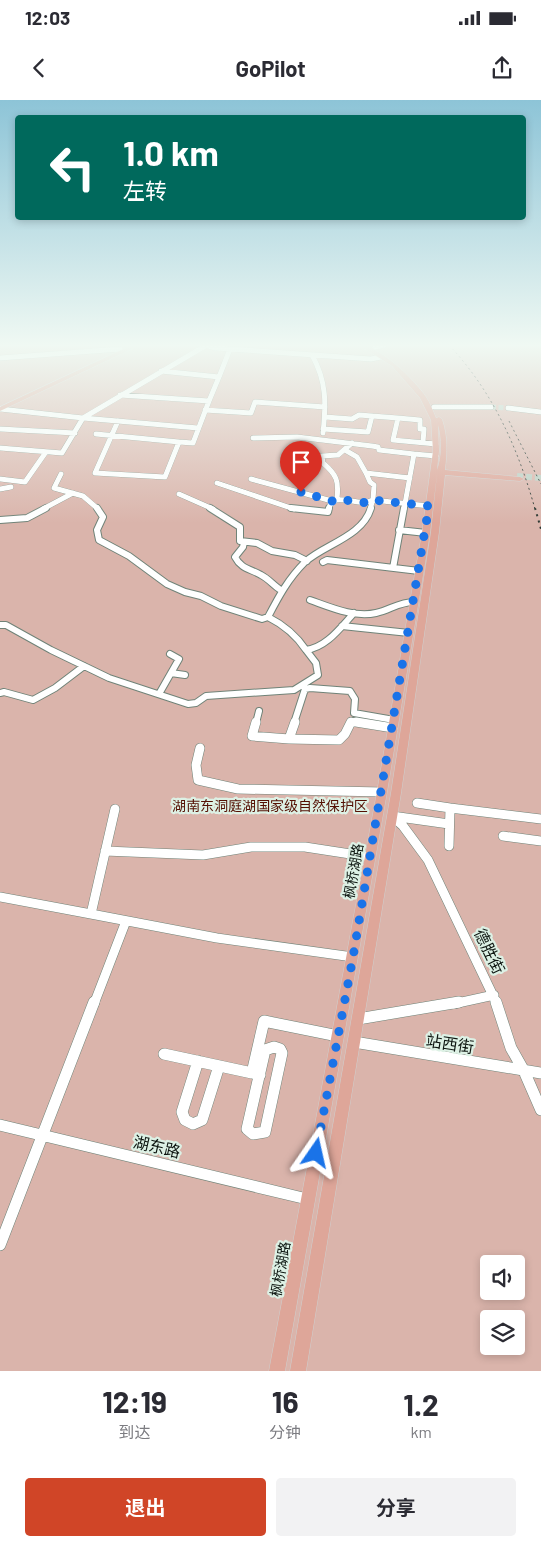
<!DOCTYPE html>
<html lang="zh">
<meta charset="utf-8">
<style>
:root{--surface:#fff;--page:#f2f2f3;--text:#2b2b33;--muted:#7c7c81;--accent:#d04527}
body{margin:0;font-family:Barlow,"Noto Sans SC",sans-serif;background:var(--page);color:var(--text);height:100vh;display:flex;flex-direction:column;font-size:19px;white-space:nowrap}
*{box-sizing:border-box;margin:0}
p{font-size:16px;color:var(--muted)}
.icon{flex:none;width:28px;height:28px;fill:none;stroke:currentColor;stroke-width:2;stroke-linecap:round;stroke-linejoin:round}
.map{position:relative;height:1271px;overflow:hidden}
.panel{display:flex;flex-direction:column;background:var(--surface);flex:1}
.panel>*{flex:none}
.guide{position:absolute;left:15px;top:15px;width:511px;height:105px;border-radius:5px;box-shadow:0 2px 8px #0003;background:#00695c;color:#fff;overflow:hidden}
.buttons{position:absolute;left:480px;top:1155px;display:grid;gap:10px}
.buttons a{display:grid;place-items:center;width:45px;height:45px;border-radius:5px;background:var(--surface);box-shadow:0 2px 8px #0003;font-size:25px}
.pin{position:absolute;display:grid;place-items:center;width:42px;height:42px;color:#fff;margin:-51px -21px;border-radius:50% 50% 50% 0;rotate:-45deg;box-shadow:0 0 5px #0007}
.pin .icon{rotate:45deg}
.me{position:absolute;width:55px;margin:-28px;rotate:11deg;stroke-linejoin:round;filter:drop-shadow(0 0 4px #0008)}
.turn{display:flex;align-items:center;gap:18px;height:105px;padding:0 25px;font-size:22px}
.turn .icon{width:65px;height:65px;stroke-width:2.5}
.turn b{display:block;font-size:35px;line-height:42px}
.eta{display:flex;justify-content:space-evenly;align-items:center;height:85px;text-align:center}
.eta b{font-size:30px;font-weight:700;line-height:35px}
.action{display:flex;gap:10px;margin-top:auto;padding:10px 25px}
.action a{flex:1;height:58px;border-radius:5px;background:var(--accent);color:#fff;font-size:20px;font-weight:700;line-height:58px;text-align:center}
.action a+a{background:var(--page);color:var(--text)}
.status{display:flex;justify-content:space-between;align-items:center;height:35px;padding:0 25px;background:var(--surface);direction:ltr}
.status svg{height:14px;fill:currentColor}
header{display:flex;justify-content:space-between;align-items:center;height:65px;padding:0 25px;background:var(--surface);font-size:22px;font-weight:700}
.map>svg:first-child{display:block}
.green{fill:#dab4ab;fill-rule:evenodd}
.lines{fill:none;stroke-linecap:round;stroke-linejoin:round}
.minor-tunnel{stroke:#bed0c5;stroke-width:5;stroke-dasharray:5 2.5;stroke-linecap:butt}
.major-tunnel{stroke:#bed0c5;stroke-width:6;stroke-dasharray:6 3;stroke-linecap:butt}
.minor-far3-casing{stroke:#708378;stroke-width:5.5}
.minor-far2-casing{stroke:#708378;stroke-width:8}
.minor-far1-casing{stroke:#708378;stroke-width:10}
.minor-casing{stroke:#708378;stroke-width:12}
.major-casing{stroke:#cfd0cf;stroke-width:1}
.minor-far3{stroke:#fff;stroke-width:5}
.minor-far2{stroke:#fff;stroke-width:6}
.minor-far1{stroke:#fff;stroke-width:9}
.minor{stroke:#fff;stroke-width:11}
.major{fill:#dea699;fill-rule:evenodd}
.rail-far1{stroke:#2d3731;stroke-width:1;stroke-dasharray:2 3;stroke-linecap:butt}
.rail{stroke:#2d3731;stroke-width:2;stroke-dasharray:2 4.5;stroke-linecap:butt}
.route{stroke:#1a73e8;stroke-width:9;stroke-dasharray:0 16.2}
.labels{text-anchor:middle;dominant-baseline:central;stroke-width:4.5;stroke-linejoin:round;paint-order:stroke}
.park-label{font-size:14px;fill:#541003;stroke:#ddf1e5}
.street-label{font-size:14px;fill:#0d1510;stroke:#ddf1e5}
.near-street-label{font-size:16px;fill:#0d1510;stroke:#ddf1e5}
</style>
<div class="status"><b>12:03</b><svg viewBox="0 0 49 12"><path d="M0 12V9h3v3zM5 12V6h3v6zM10 12V3h3v9zM15 12V0h3v12zM26 1h20v11H26zM47 4h2v5h-2z"/></svg></div>
<header><svg class="icon" aria-label="back" viewBox="0 0 24 24"><path d="M15 5l-7 7 7 7"/></svg>GoPilot<svg class="icon" aria-label="share" viewBox="0 0 24 24"><path d="M12 15V3M7 8l5-5 5 5M5 13v7h14v-7"/></svg></header>
<div class="map">
<svg width="541" height="1271" viewBox="0 0 541 1271">
<rect width="100%" height="100%" fill="#ddf1e5"/>
<!-- green -->
<path class="green" d="M0,245H541V1271H0ZM489,1164H516V1191H489ZM489,1219H516V1246H489Z"/>
<g class="lines">
<!-- minor-tunnel -->
<path class="minor-tunnel" d="M491,307L508,308"/>
<!-- major-tunnel -->
<path class="major-tunnel" d="M517,376L541,378"/>
<defs>
<path id="minor-far3" d="M204,245L216,248L371,259L381,257
M375,247L384,245
M312,255C327,282 326,304 323,333
M0,258L120,249
M161,271L219,277L230,249
M209,301L219,277
M434,307H491
M508,308L541,312
M0,309L83,318L205,246
M205,310L251,313L255,302L325,307
M372,316L398,318L393,340L436,344
M398,318L420,320V329H424L423,342
M118,321L95,373L165,377L179,342L193,343L209,301L120,295
M0,329L75,333
M323,329L368,332L372,316L359,315L352,319L325,317
M96,334L179,342
M253,338L297,337L372,346L378,347L379,350L414,354
M0,348L62,353L83,318L198,328
M345,350L357,357L366,373L410,378
M61,374L54,388L83,396L98,409
M0,379L25,382L46,352
M251,379L332,401C345,396 361,407 373,400L374,385L370,382L366,373
M217,383L294,409
M0,389L11,387
M179,394L213,409
M43,409L73,393
M329,409L330,405L337,399C339,381 337,375 323,363L322,356L338,355L352,343
M370,409L373,400L429,406
M404,409L414,354L436,356"/>
<path id="minor-far2" d="M97,408L103,417L97,430L99,440L129,456L167,484L185,492L201,496L221,506L262,519L268,517C284,525 296,535 306,550C327,547 340,528 354,513
M210,408L240,427V441L257,443L272,451L295,455L307,461
M291,408L328,412L329,408
M0,420L27,418L46,408
M399,430L426,433
M244,442L243,447L235,457C241,469 251,469 261,475C269,479 274,486 281,490
M323,462L327,460L419,471
M393,468L404,408
M310,500C330,507 354,518 376,513C390,510 399,502 414,502
M268,517C279,496 288,479 305,462C325,444 362,437 371,408
M0,525H6L51,550L109,578L188,604L196,603L206,596L294,590L318,575L316,563L306,550
M342,526L409,533
M171,573L185,575
M0,593L4,592L33,600L55,588L84,566
M159,594L179,559L170,554
M256,623L259,611
M294,623L305,589L310,588L350,591L355,599L354,613L394,620
M350,623L351,621L363,623"/>
<path id="minor-far1" d="M256,622L252,636L289,639
M295,622L289,639L339,640L345,634L351,622
M356,622L393,628
M200,648L196,665L198,680L238,689L382,692
M417,703L450,708L449,746
M450,708L541,719
M115,709L91,814L217,838L353,857
M392,716L403,726L428,760L497,904
M392,716L449,724
M503,736L541,741
M105,751L203,755L251,747H305L370,757
M0,797L91,814
M94,904L126,821
M453,904L494,895"/>
<path id="minor" d="M496,902L511,948L524,971L541,1010
M358,919L459,902
M354,942L541,973
M274,947L280,949L282,953L265,1032L253,1034L247,1029L265,950Z
M164,954L252,973L264,921L338,936
M198,961L182,1012L185,1020L193,1024L202,1020L219,966
M252,973L260,975
M0,1025L307,1099
M0,1145L94,902"/>
<path id="major" d="M132,245H140L0,311V307Z
M359,245C379,245 415,280 426,297C430,303 433,311 436,318L439,317L442,319C448,337 447,352 445,370L520,377L524,379L520,381L445,375L439,432L401,693L306,1271H290L391,693L431,432L437,374L430,433L387,692L285,1271H269L377,692L422,433L433,351L431,320L420,298L392,266ZM438,325C442,338 442,358 437,370L439,351Z"/>
</defs>
<!-- minor-far3 casing -->
<use href="#minor-far3" class="minor-far3-casing"/>
<!-- minor-far2 casing -->
<use href="#minor-far2" class="minor-far2-casing"/>
<!-- minor-far1 casing -->
<use href="#minor-far1" class="minor-far1-casing"/>
<!-- minor casing -->
<use href="#minor" class="minor-casing"/>
<!-- major casing -->
<use href="#major" class="major-casing"/>
<!-- minor-far3 -->
<use href="#minor-far3" class="minor-far3"/>
<!-- minor-far2 -->
<use href="#minor-far2" class="minor-far2"/>
<!-- minor-far1 -->
<use href="#minor-far1" class="minor-far1"/>
<!-- minor -->
<use href="#minor" class="minor"/>
<!-- major -->
<use href="#major" class="major"/>
<!-- rail-far1 -->
<path class="rail-far1" d="M449,245C493,292 518,348 535,409
M509,321L541,384"/>
<!-- rail -->
<path class="rail" d="M535,408L541,429"/>
</g>
<!-- sky -->
<linearGradient id="sky" x2="0" y2="1"><stop stop-color="#8dc4d7"/><stop offset="0.58" stop-color="#f0f9f3"/><stop offset="1" stop-color="#f0f9f3" stop-opacity="0"/></linearGradient>
<rect width="541" height="423" fill="url(#sky)"/>
<g class="lines">
<!-- route -->
<path class="route" d="M301,392L332,401L337,399L368,403L373,400L429,406L353,857L316,1053"/>
</g>
<g class="labels">
<!-- park labels -->
<g class="park-label">
<text x="270" y="705">湖南东洞庭湖国家级自然保护区</text>
</g>
<!-- street labels -->
<g class="street-label">
<text transform="translate(353 771) rotate(-80)">枫桥湖路</text>
<text transform="translate(280 1169) rotate(-80)">枫桥湖路</text>
</g>
<!-- near-street labels -->
<g class="near-street-label">
<text transform="translate(490 851) rotate(64)">德胜街</text>
<text transform="translate(450 943) rotate(9)">站西街</text>
<text transform="translate(157 1046) rotate(13)">湖东路</text>
</g>
</g>
</svg>
<div class="buttons">
<a><svg class="icon" aria-label="sound" viewBox="0 0 24 24"><path d="M4 9h4l5-4v14l-5-4H4zM17 9q2 3 0 6"/></svg></a>
<a><svg class="icon" aria-label="layers" viewBox="0 0 24 24"><path d="M12 4l9 5-9 5-9-5zM3 14l9 5 9-5"/></svg></a>
</div>
<div class="pin" style="left:301px;top:392px;background:#d93025"><svg class="icon" aria-label="arrive" viewBox="0 0 24 24"><path d="M6 21V4h12l-3 4 3 4H6"/></svg></div>
<svg class="me" style="left:316px;top:1053px" viewBox="-20 -20 40 40"><path d="M0-17L14 15 0 8-14 15z" fill="#1a73e8" stroke="#fff" stroke-width="4"/></svg>
<div class="guide">
<div class="turn"><svg class="icon" aria-label="left" viewBox="0 0 24 24"><path d="M17 20v-9H6M10 6l-5 5 5 5"/></svg><div><b>1.0 km</b>左转</div></div>
</div>
</div>
<section class="panel">
<div class="eta">
<div><b>12:19</b><p>到达</p></div>
<div><b>16</b><p>分钟</p></div>
<div><b>1.2</b><p>km</p></div>
</div>
<div class="action"><a>退出</a><a>分享</a></div>
</section>
